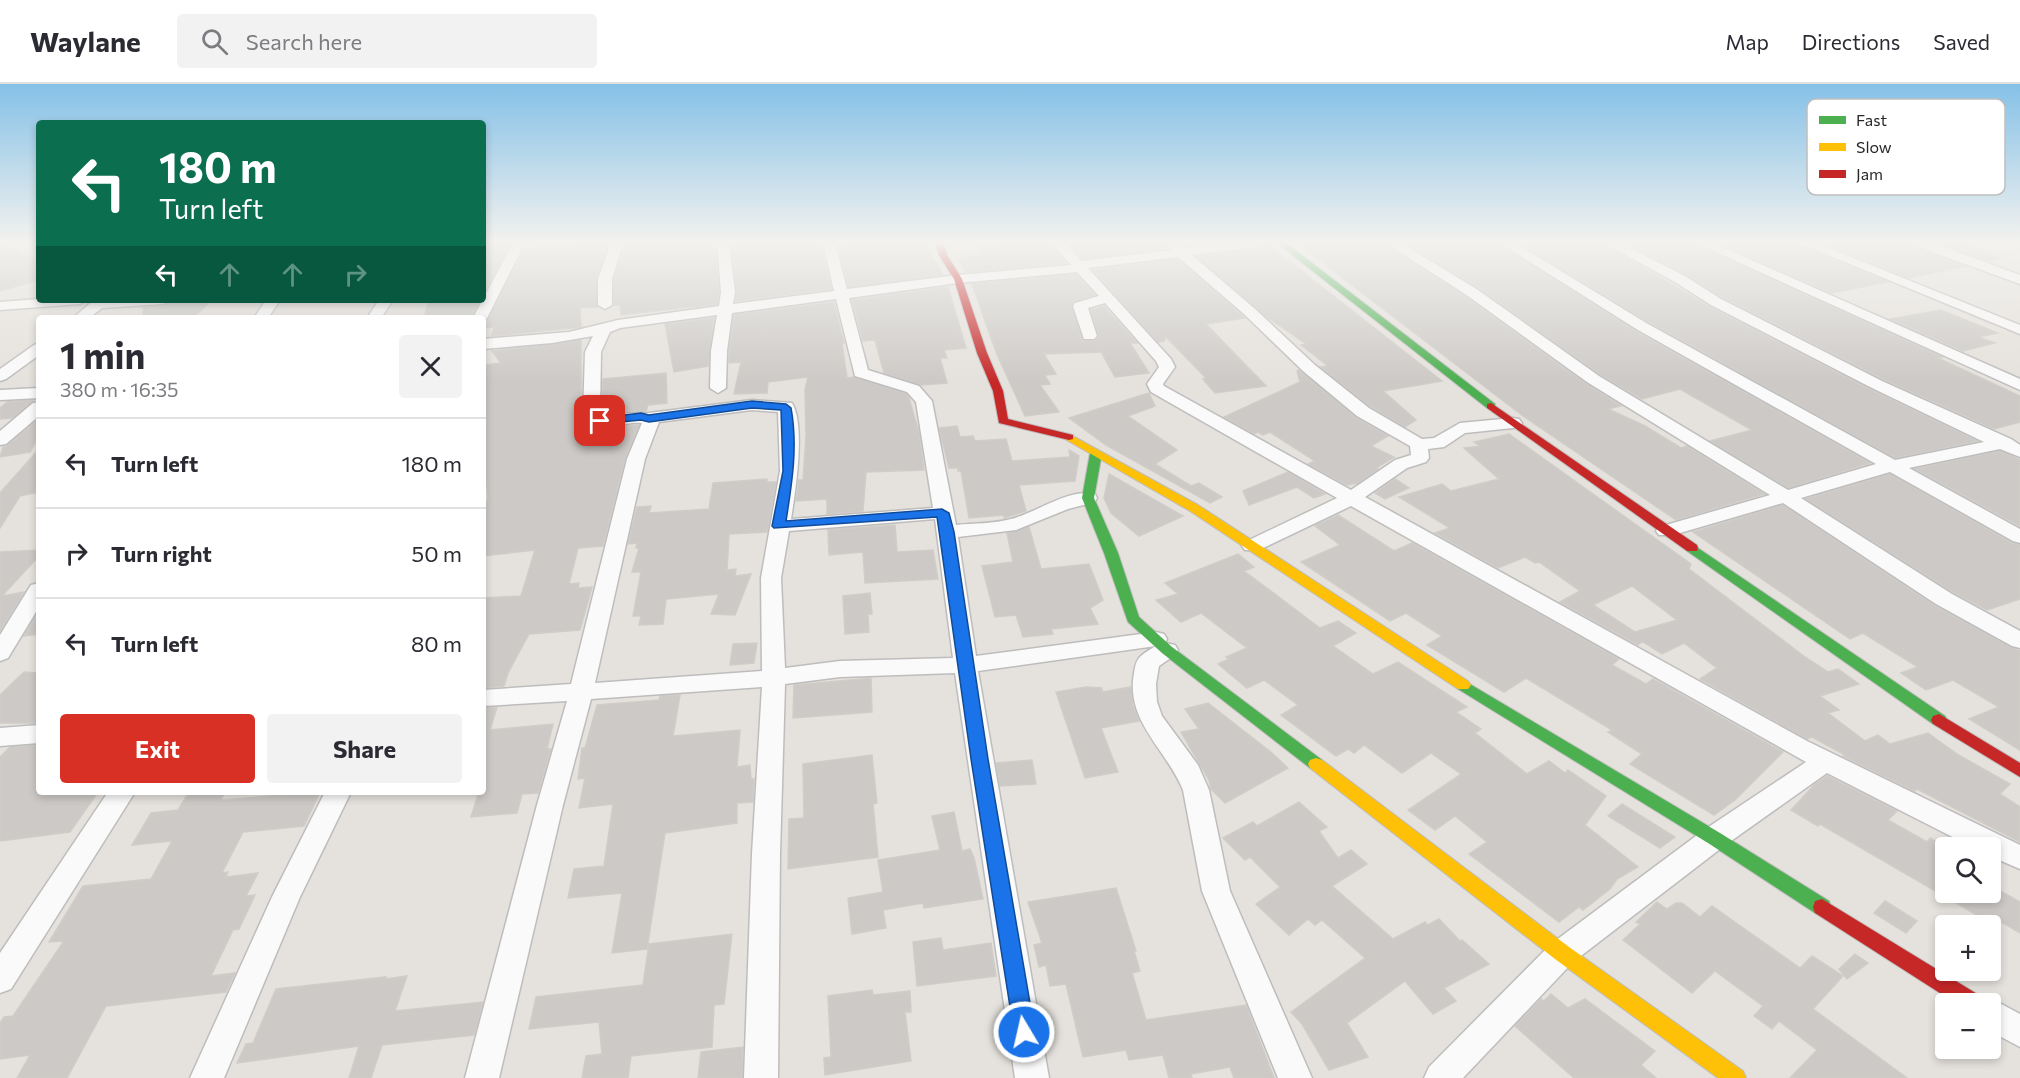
<!DOCTYPE html>
<meta charset="utf-8">
<style>
:root{--surface:#fff;--page:#f2f2f3;--text:#2b2b33;--muted:#7c7c81;--line:#e1e1e2;--accent:#d93025}
body{margin:0;font-family:Commissioner,sans-serif;background:var(--page);color:var(--text);height:100vh;display:flex;flex-direction:column;font-size:22px;white-space:nowrap}
*{box-sizing:border-box;margin:0}
p{font-size:20px;color:var(--muted)}
.icon{flex:none;width:33px;height:33px;fill:none;stroke:currentColor;stroke-width:2;stroke-linecap:round;stroke-linejoin:round}
.map{position:relative;flex:1;overflow:hidden}
.side{position:absolute;left:36px;top:231px;width:450px;height:480px;display:flex;flex-direction:column;background:var(--surface);border-radius:6px;box-shadow:0 3px 9px #0003}
.side>*{flex:none}
.top-card{position:absolute;left:36px;top:36px;width:450px;height:183px;border-radius:6px;box-shadow:0 3px 9px #0003;background:#0b6e4f;color:#fff;overflow:hidden}
.buttons{position:absolute;left:1935px;top:753px;display:grid;gap:12px}
.buttons a{display:grid;place-items:center;width:66px;height:66px;border-radius:6px;background:var(--surface);box-shadow:0 3px 9px #0003;font-size:30px}
.pin{position:absolute;display:grid;place-items:center;width:51px;height:51px;color:#fff;margin:-26px;border-radius:12px;box-shadow:0 3px 9px #0006}
.me{position:absolute;width:66px;margin:-33px;rotate:351deg;stroke-linejoin:round;filter:drop-shadow(0 0 4px #0008)}
.turn{display:flex;align-items:center;gap:21px;height:126px;padding:0 24px;font-size:27px}
.turn .icon{width:78px;height:78px;stroke-width:2.5}
.turn b{display:block;font-size:42px;line-height:51px}
.lanes{display:flex;align-items:center;height:57px;padding:0 24px;background:#0003;justify-content:center;gap:30px;direction:ltr}
.lanes .off{opacity:.35}
.round{display:grid;place-items:center;flex:none;width:63px;height:63px;border-radius:6px;background:var(--page)}
.headline{display:flex;align-items:center;justify-content:space-between;height:102px;padding:0 24px}
h1{font-size:36px;font-weight:700;line-height:45px}
.cta{display:flex;gap:12px;margin-top:auto;padding:12px 24px}
.cta a{flex:1;height:69px;border-radius:6px;background:var(--accent);color:#fff;font-size:24px;font-weight:700;line-height:69px;text-align:center}
.cta a+a{background:var(--page);color:var(--text)}
ul{padding:0;list-style:none}
li{display:flex;align-items:center;gap:18px;height:90px;padding:0 24px;border-top:2px solid var(--line)}
li div{flex:1}
li b{display:block;font-size:22px}
li em{font-style:normal}
header{display:flex;align-items:center;gap:36px;box-sizing:border-box;height:84px;padding:0 30px;background:var(--surface);border-bottom:2px solid var(--line)}
header strong{font-size:28px}
nav{display:flex;gap:33px;margin-inline-start:auto;font-size:21px}
.search{width:420px;height:54px;background:var(--page);display:flex;align-items:center;gap:15px;box-sizing:border-box;padding:0 21px;border-radius:6px;color:var(--muted);font-size:22px}
.map>svg:first-child{display:block}
.building{fill:#ccc9c6;stroke:#d0cdc8;stroke-width:1.5;fill-rule:evenodd}
.lines{fill:none;stroke-linecap:round;stroke-linejoin:round}
.street-casing{stroke:#bebdbe;stroke-width:3}
.fast-casing{stroke:#bebdbe;stroke-width:2}
.slow-casing{stroke:#bebdbe;stroke-width:2}
.jam-casing{stroke:#bebdbe;stroke-width:2}
.street{fill:#fbfafa;fill-rule:evenodd}
.fast{fill:#4caf50;fill-rule:evenodd}
.slow{fill:#ffc107;fill-rule:evenodd}
.jam{fill:#c62828;fill-rule:evenodd}
.route{fill:#1a73e8;stroke:#114b97;stroke-width:1.5}
.key{fill:#fff;stroke:#bebebe;stroke-width:1.5}
.key-label{font-size:16px;fill:#272727}
</style>
<header>
<strong>Waylane</strong>
<div class="search"><svg class="icon" aria-label="search" viewBox="0 0 24 24"><circle cx="10" cy="10" r="6"/><path d="M15 15l6 6"/></svg>Search here</div>
<nav><a>Map</a><a>Directions</a><a>Saved</a></nav>
</header>
<div class="map">
<svg width="2020" height="994" viewBox="0 0 2020 994">
<rect width="100%" height="100%" fill="#e5e1dc"/>
<!-- building -->
<path class="building" d="M0,159L39,177V196L0,207Z
M483,159H510L483,210Z
M590,159H609L596,194L597,223L580,224L581,243L492,252L494,243L483,244L524,165Z
M625,159H715L719,208L717,220L621,231L620,221H614V195Z
M731,159H816L817,163L821,162L831,205L736,217L737,208Z
M855,159H924L943,191L849,203L838,161Z
M1010,159H1050L1066,179L966,188L958,174L986,171L979,162Z
M1068,159H1175L1169,164L1082,175Z
M1266,159L1442,297L1383,307L1416,336L1405,343L1370,322L1321,283L1328,282L1301,261L1306,260L1264,231L1197,173L1258,165Z
M1297,159H1384L1467,214L1586,300L1621,322L1608,325L1645,342L1681,364L1687,362L1764,410L1676,436L1523,332Z
M1405,159H1498L1637,248L1870,379L1788,404L1710,357L1752,346L1680,305L1642,315L1600,290L1479,204Z
M1519,159H1602L1710,223L1869,305L1977,357L1895,374L1649,238Z
M1625,159H1694L1942,273L1938,274L2020,312V338L1994,345L1883,295L1722,213L1686,190Z
M1719,159H1797L1888,198L1831,209Z
M1822,159H1913L1915,164L1965,182L1909,194Z
M1940,159H1961L2002,174L1988,177Z
M1177,175L1245,234L1206,240L1266,302L1215,309L1203,295L1206,294L1170,257L1166,253L1164,257L1158,258L1093,186Z
M1076,190L1095,211L1074,217L1071,221L1083,257H1094L1099,254L1091,226L1104,222L1137,259H1130L1149,289L1115,293L1101,268L1044,270L1056,290L1045,291L1050,300L1040,301L1059,328L1025,332L996,268L972,200Z
M948,203L966,264L944,266L947,274H940L947,299L921,301L884,289L875,256L863,257L852,216Z
M212,216L193,234H143V224L163,222L172,217Z
M429,216H480L471,234H424Z
M834,218L844,259H842L847,294L854,293L906,310L909,314L919,349L924,386L866,388L863,427L827,430V415L796,417L799,396H803L806,352L805,306L808,293L768,298L767,309L734,310L741,278L729,279V267L734,231Z
M1941,226L1998,249L1978,253L1995,259L1963,267L1890,235Z
M714,234L708,282L674,288L665,240Z
M581,256V334L588,339L603,344L639,341L625,374L603,462L578,464L569,500L579,499L578,504L592,503L580,546L529,550L508,589L504,602L483,604V514L521,512L535,466L483,472V429L488,414L483,369V298L486,281L501,279L492,267Z
M1299,286L1356,334L1388,352L1371,362L1394,373L1376,384L1378,385L1358,399L1347,401L1308,380L1315,377L1270,348L1263,351L1258,348L1254,350L1224,333L1300,298L1297,287Z
M666,289L667,319L648,321L646,327L602,328L603,295Z
M1149,309L1155,322L1128,332L1177,366L1155,380L1191,402L1199,399L1222,413L1210,419L1106,361L1069,334Z
M34,316L12,334L0,335V324L7,318Z
M39,335V352L30,368L0,373L3,363L7,362Z
M957,342L960,353L973,352L975,357L1006,355L1012,377L1070,373L1069,366L1079,372L1075,397L1019,401L1026,427L1004,434V431L969,434L961,387H958V384H949L939,344Z
M1509,350L1691,480L1689,485L1805,573L1828,588L1838,585L1859,600L1820,612L1839,626L1828,629L1865,657L1878,651L1890,660L1928,649L1957,670L2010,700L2000,710L2020,723V758L1917,705L1915,707L1843,672L1845,671L1812,653L1807,655L1700,595L1717,584L1684,559L1662,570L1642,557L1638,561L1560,518L1580,507L1539,478L1535,479L1525,473L1498,484L1435,449L1450,444L1399,413L1442,400L1451,407L1499,395L1464,364L1480,362L1474,358ZM1632,502L1677,536L1635,548L1593,521Z
M39,365V408L20,412L0,444V409Z
M2000,367L2020,376V442L1915,385Z
M1288,388L1325,410L1314,414L1297,403L1249,421L1243,407Z
M1109,390L1183,432L1139,452L1111,429L1104,414Z
M1890,390L2012,459L2020,461V515L1987,526L1953,508L1806,415Z
M767,395V398H776L767,448L729,450L727,486L736,485L735,492L751,490L735,531L711,530L719,510L666,515L663,540L639,541L641,532H633L641,488H632L639,464H636L637,459L628,460L637,423L651,422L649,429L709,425L713,399Z
M1395,395L1409,404L1385,415L1375,409Z
M1783,421L1935,522L2020,567V666L1969,635L1999,623L1953,596L1926,606L1901,589L1918,583L1863,549L1850,555L1693,448Z
M1338,431L1394,467L1412,459L1619,575L1612,581L1646,600L1653,595L1783,668L1735,716L1714,731L1630,680L1642,670L1608,648L1612,646L1526,594L1504,608L1427,561L1442,552L1406,529L1390,537L1301,478L1340,461L1315,442Z
M895,441L897,468L933,466L938,495L865,499L863,468L829,471L828,446Z
M1029,443L1041,485L1089,480L1103,516L1090,524L1098,540L1051,545L1053,550L1023,553L1016,531L995,533L982,482L1013,478L1007,449Z
M39,466V472L2,512L24,508L0,547V468Z
M1238,470L1254,483L1244,487L1320,544L1338,537L1356,549L1333,562L1373,590L1398,578L1467,623L1456,628L1481,645L1475,649L1527,690L1549,677L1565,689L1568,686L1606,712L1585,741L1638,783L1617,795L1610,805L1583,826L1579,823L1559,838L1469,770L1487,758L1455,732L1435,746L1408,726L1461,690L1431,669L1402,689L1364,661L1354,669L1348,665L1336,672L1281,631L1298,621L1264,596L1247,604L1218,580L1229,575L1226,573L1247,564L1201,529L1181,538L1156,516L1178,510L1165,499Z
M870,509L872,530H868L869,548L845,550L843,512Z
M39,527V550L24,552Z
M757,559L754,579L730,581L733,560Z
M24,588L39,589V639H0V611Z
M871,594L872,628L793,634L794,601Z
M1086,603L1102,604V608L1131,603L1133,622L1139,637L1101,644L1118,688L1085,694L1056,608Z
M680,611L673,652L740,646L737,683L750,681L751,695H754L753,718L737,719V739L665,749L647,865L612,869L622,809L568,814L574,785L604,782L613,720L579,724L585,694L578,695L582,664H585L597,621L659,616L660,612Z
M1208,619L1272,669L1288,684L1225,719L1211,705L1209,696L1181,648L1199,645L1185,625Z
M497,623L490,646L553,640L547,665H551L538,709L522,710L517,729L471,733L479,708H483V624Z
M39,661V708H98L70,748L0,757V673L10,663Z
M872,671L877,719L873,720L878,773L788,785L789,735L804,734L803,680Z
M1032,676L1036,700L1000,702L996,679Z
M1827,692L1897,727L1888,736L1927,758L1930,754L1943,762L1949,754L1968,764H1946V808H1990V801L2020,818V849L1986,829L1982,834L1820,740L1818,742L1791,726L1814,701Z
M189,708H225L221,716L320,708L304,742L243,748L222,789L228,788L226,793L258,789L246,812L255,811L239,845L233,846L211,892L235,889L226,908L106,922L67,994H17L30,971L0,975V939L4,933L13,932L64,857L49,858L83,802L151,795L172,757L132,761L151,729L178,726Z
M1299,718L1327,743L1319,747L1338,774L1351,766L1367,780L1332,802L1393,855L1425,838L1428,841L1439,835L1460,857L1462,856L1489,880L1444,904L1456,917L1433,930L1405,897L1347,939L1368,973L1329,986L1302,940L1291,928L1365,874L1322,836L1315,841L1308,835L1289,851L1256,820L1280,803L1250,773L1245,776L1223,754L1253,738L1257,742Z
M1622,720L1675,753L1660,764L1608,732Z
M954,728L962,767L970,765L974,774L983,815L924,824L923,819L883,826L886,844L852,850L848,814L883,808L878,776L940,766L932,732Z
M1116,804L1136,867H1134L1140,887L1132,889L1146,936L1246,921L1274,994H1234L1230,983L1191,990L1192,994H1169L1163,971L1129,976L1126,966L1083,973L1066,900L1050,902L1046,881L1039,883L1034,861L1042,859L1028,818Z
M1885,817L1917,837L1906,849L1874,829Z
M1657,818L1667,825L1676,819H1682L1700,833L1712,822L1800,884L1812,872L1843,892L1813,925L1907,994H1790L1817,966L1779,937L1772,945L1754,932L1763,922L1715,887L1692,909L1623,856L1640,840L1636,838Z
M732,850L724,920L714,921L712,963L631,972L628,994H582L586,972L602,970L599,938L529,945L536,913L643,901L649,860Z
M941,854L943,866L991,859L996,892L917,902L913,858Z
M1855,870L1868,879L1847,895L1839,885Z
M407,892L395,927L483,918L474,951L382,961L371,994H349L359,962L237,979L246,960L253,959L276,905L386,893L385,895Z
M872,906L873,911L910,907L911,928H905L911,977L825,991L824,974L831,973L828,912Z
M1551,910L1568,924L1585,915L1655,967L1641,981L1656,994H1574L1515,942L1541,915L1544,917Z
M743,963L742,994H698L701,968Z"/>
<g class="lines">
<defs>
<path id="street" d="M513,159H525L487,234L483,238V234H473Z
M611,159H623L612,195V221L605,225L598,221V195Z
M717,159H729L735,208L733,220L834,207L823,159H835L847,205L958,191L1071,181L1052,159H1065L1081,177L1171,166L1172,162L1177,161L1184,164L1226,159H1264L1258,163L1192,171L1254,224L1315,281L1369,324L1422,355L1434,354L1460,339L1513,334L1519,335L1522,339L1519,343L1513,344L1465,349L1444,363L1428,365L1429,374L1426,378L1407,384L1365,413L1807,657L2020,761V785L1990,772V764H1974L1827,689L1724,762L1573,878L1463,994H1424L1429,983L1551,860L1704,746L1806,678L1351,422L1259,466H1245L1242,462L1245,458L1337,414L1151,308L1147,300L1159,283L1156,277L1105,219L1088,224L1097,252L1094,255H1084L1073,222L1075,219L1099,212L1077,188L958,199L849,214L868,286L919,302L932,317L956,441C974,439 994,440 1011,435C1036,429 1069,404 1095,410L1097,414L1095,418L1068,425L1016,446L958,453L976,572L1156,548L1164,550L1167,555L1165,559L1175,561L1178,566L1175,571L1159,582L1156,600L1157,618L1162,632L1198,681L1209,706L1230,807L1312,994H1278L1202,807L1183,706C1167,666 1125,637 1134,589C1135,583 1136,576 1141,572C1145,568 1151,565 1156,562L978,587L1049,994H1015L955,589L840,593L785,600L780,770L778,994H744L752,770L762,603L591,615L563,721L499,994H465L537,721L567,617L483,622V606L571,600L627,375L642,339C625,337 596,350 583,332L585,268L593,252L552,259L483,265V255L569,248L618,236L719,222L721,208ZM1178,173L1244,230L1303,287L1357,332L1410,362L1411,371L1395,376L1351,406L1164,302L1163,300L1175,283L1171,275L1088,184ZM836,215L855,292L907,308L916,318L933,424L791,435C795,410 806,341 792,319L752,316L649,329L600,330L601,268L610,248L620,244L717,231L711,267L710,304L718,309L726,304L727,267L732,229ZM752,326L778,328L780,387L761,494L762,587L595,599L645,375L659,338ZM935,435L953,574L840,577L785,584L781,494L789,447Z
M1386,159H1401L1478,206L1599,292L1788,406L1876,380L1638,246L1500,159H1515L1648,240L1895,376L1984,358L1870,303L1711,221L1675,198L1604,159H1620L1685,192L1721,215L1882,297L2011,355L2020,361V373L2000,365L1909,384L2020,445V459L2013,457L1890,388L1801,414L1952,510L2020,547V564L2012,562L1936,520L1783,419L1673,451H1659L1656,447L1659,443L1770,411L1587,298L1468,212Z
M1696,159H1713L2020,295V306Z
M1799,159H1816L2020,241V250Z
M1915,159H1933L2020,191V200L1916,162Z
M39,215V216H87L80,220L0,226V218Z
M94,216H170L163,220L102,224L89,234H73Z
M266,216H280L268,234H254Z
M379,216H393L381,234H367Z
M39,259V271L6,295L0,297V285L34,261Z
M39,304V314L0,316V306Z
M39,318V332L6,360L0,361V347L33,319Z
M39,499V523L8,574L0,577V551L31,501Z
M39,641V659L0,662V644Z
M108,708H135L11,905L0,909V869Z
M325,708H351L300,813L224,994H190L272,813Z
M1990,914L2020,930V963L1990,947V920H1979Z"/>
<path id="fast" d="M1277,159H1286L1495,320V324H1487Z
M1096,366L1102,369L1094,414L1118,469L1139,533L1172,563L1322,676L1324,680L1322,684L1316,686L1310,684L1162,569L1128,538L1104,469L1082,414L1090,369Z
M1692,460L1945,632L1947,636L1945,640H1933L1687,467L1686,464Z
M1463,596L1720,749L1829,817L1831,823L1829,829L1822,831L1815,829L1708,759L1458,605L1455,601L1458,597Z"/>
<path id="slow" d="M1069,350L1198,421L1468,597L1471,601L1468,605H1458L1190,427L1065,355L1063,353Z
M1316,674L1322,676L1569,863L1743,987L1746,994H1718L1555,875L1310,684L1308,680L1310,676Z"/>
<path id="jam" d="M935,159H943L947,171L962,195L987,269L1003,307L1008,335L1073,351V355L1069,356L999,339L993,307L977,269L954,195L939,171Z
M1491,319L1697,461L1698,464L1697,467H1687L1487,324V320Z
M1939,630L2020,679V693L1933,640L1931,636L1933,632Z
M1822,815L1982,913L1985,920H1957L1815,829L1813,823L1815,817Z"/>
</defs>
<!-- street casing -->
<use href="#street" class="street-casing"/>
<!-- fast casing -->
<use href="#fast" class="fast-casing"/>
<!-- slow casing -->
<use href="#slow" class="slow-casing"/>
<!-- jam casing -->
<use href="#jam" class="jam-casing"/>
<!-- street -->
<use href="#street" class="street"/>
<!-- fast -->
<use href="#fast" class="fast"/>
<!-- slow -->
<use href="#slow" class="slow"/>
<!-- jam -->
<use href="#jam" class="jam"/>
</g>
<!-- sky -->
<linearGradient id="sky" x2="0" y2="1"><stop stop-color="#85c1e7"/><stop offset="0.53" stop-color="#f3f2ef"/><stop offset="1" stop-color="#f3f2ef" stop-opacity="0"/></linearGradient>
<rect width="2020" height="298" fill="url(#sky)"/>
<!-- route -->
<path class="route" d="M752,317L786,320L791,324C798,362 792,399 786,437L942,425L949,429L954,448L988,675L1035,948L1032,955L1024,958L1017,955L1014,948L971,675L937,433L774,444L772,442L783,387L781,326L752,324L649,338L641,336L600,340L594,337L600,334L641,329L649,331Z"/>
<!-- legend -->
<rect x="1807" y="15" width="198" height="96" rx="9" class="key"/>
<rect x="1819" y="32" width="27" height="8" fill="#4caf50"/>
<rect x="1819" y="59" width="27" height="8" fill="#ffc107"/>
<rect x="1819" y="86" width="27" height="8" fill="#c62828"/>
<g class="key-label">
<text x="1856" y="42">Fast</text>
<text x="1856" y="69">Slow</text>
<text x="1856" y="96">Jam</text>
</g>
</svg>
<div class="buttons">
<a><svg class="icon" aria-label="search" viewBox="0 0 24 24"><circle cx="10" cy="10" r="6"/><path d="M15 15l6 6"/></svg></a>
<a>+</a>
<a>−</a>
</div>
<div class="pin" style="left:600px;top:337px;background:#d93025"><svg class="icon" aria-label="arrive" viewBox="0 0 24 24"><path d="M6 21V4h12l-3 4 3 4H6"/></svg></div>
<svg class="me" style="left:1024px;top:948px" viewBox="-20 -20 40 40"><circle r="17" fill="#1a73e8" stroke="#fff" stroke-width="3"/><path d="M0-11L8 9 0 5-8 9z" fill="#fff"/></svg>
<div class="top-card">
<div class="turn"><svg class="icon" aria-label="left" viewBox="0 0 24 24"><path d="M17 20v-9H6M10 6l-5 5 5 5"/></svg><div><b>180 m</b>Turn left</div></div>
<div class="lanes"><svg class="icon" aria-label="left" viewBox="0 0 24 24"><path d="M17 20v-9H6M10 6l-5 5 5 5"/></svg><svg class="icon off" aria-label="ahead" viewBox="0 0 24 24"><path d="M12 20V5M6 11l6-6 6 6"/></svg><svg class="icon off" aria-label="ahead" viewBox="0 0 24 24"><path d="M12 20V5M6 11l6-6 6 6"/></svg><svg class="icon off" aria-label="right" viewBox="0 0 24 24"><path d="M7 20v-9h11M14 6l5 5-5 5"/></svg></div>
</div>
<section class="side">
<div class="headline"><div><h1>1 min</h1><p>380 m · 16:35</p></div><a class="round"><svg class="icon" aria-label="close" viewBox="0 0 24 24"><path d="M6 6l12 12M18 6L6 18"/></svg></a></div>
<ul>
<li><svg class="icon" aria-label="left" viewBox="0 0 24 24"><path d="M17 20v-9H6M10 6l-5 5 5 5"/></svg><div><b>Turn left</b></div><em>180 m</em></li>
<li><svg class="icon" aria-label="right" viewBox="0 0 24 24"><path d="M7 20v-9h11M14 6l5 5-5 5"/></svg><div><b>Turn right</b></div><em>50 m</em></li>
<li><svg class="icon" aria-label="left" viewBox="0 0 24 24"><path d="M17 20v-9H6M10 6l-5 5 5 5"/></svg><div><b>Turn left</b></div><em>80 m</em></li>
</ul>
<div class="cta"><a>Exit</a><a>Share</a></div>
</section>
</div>
